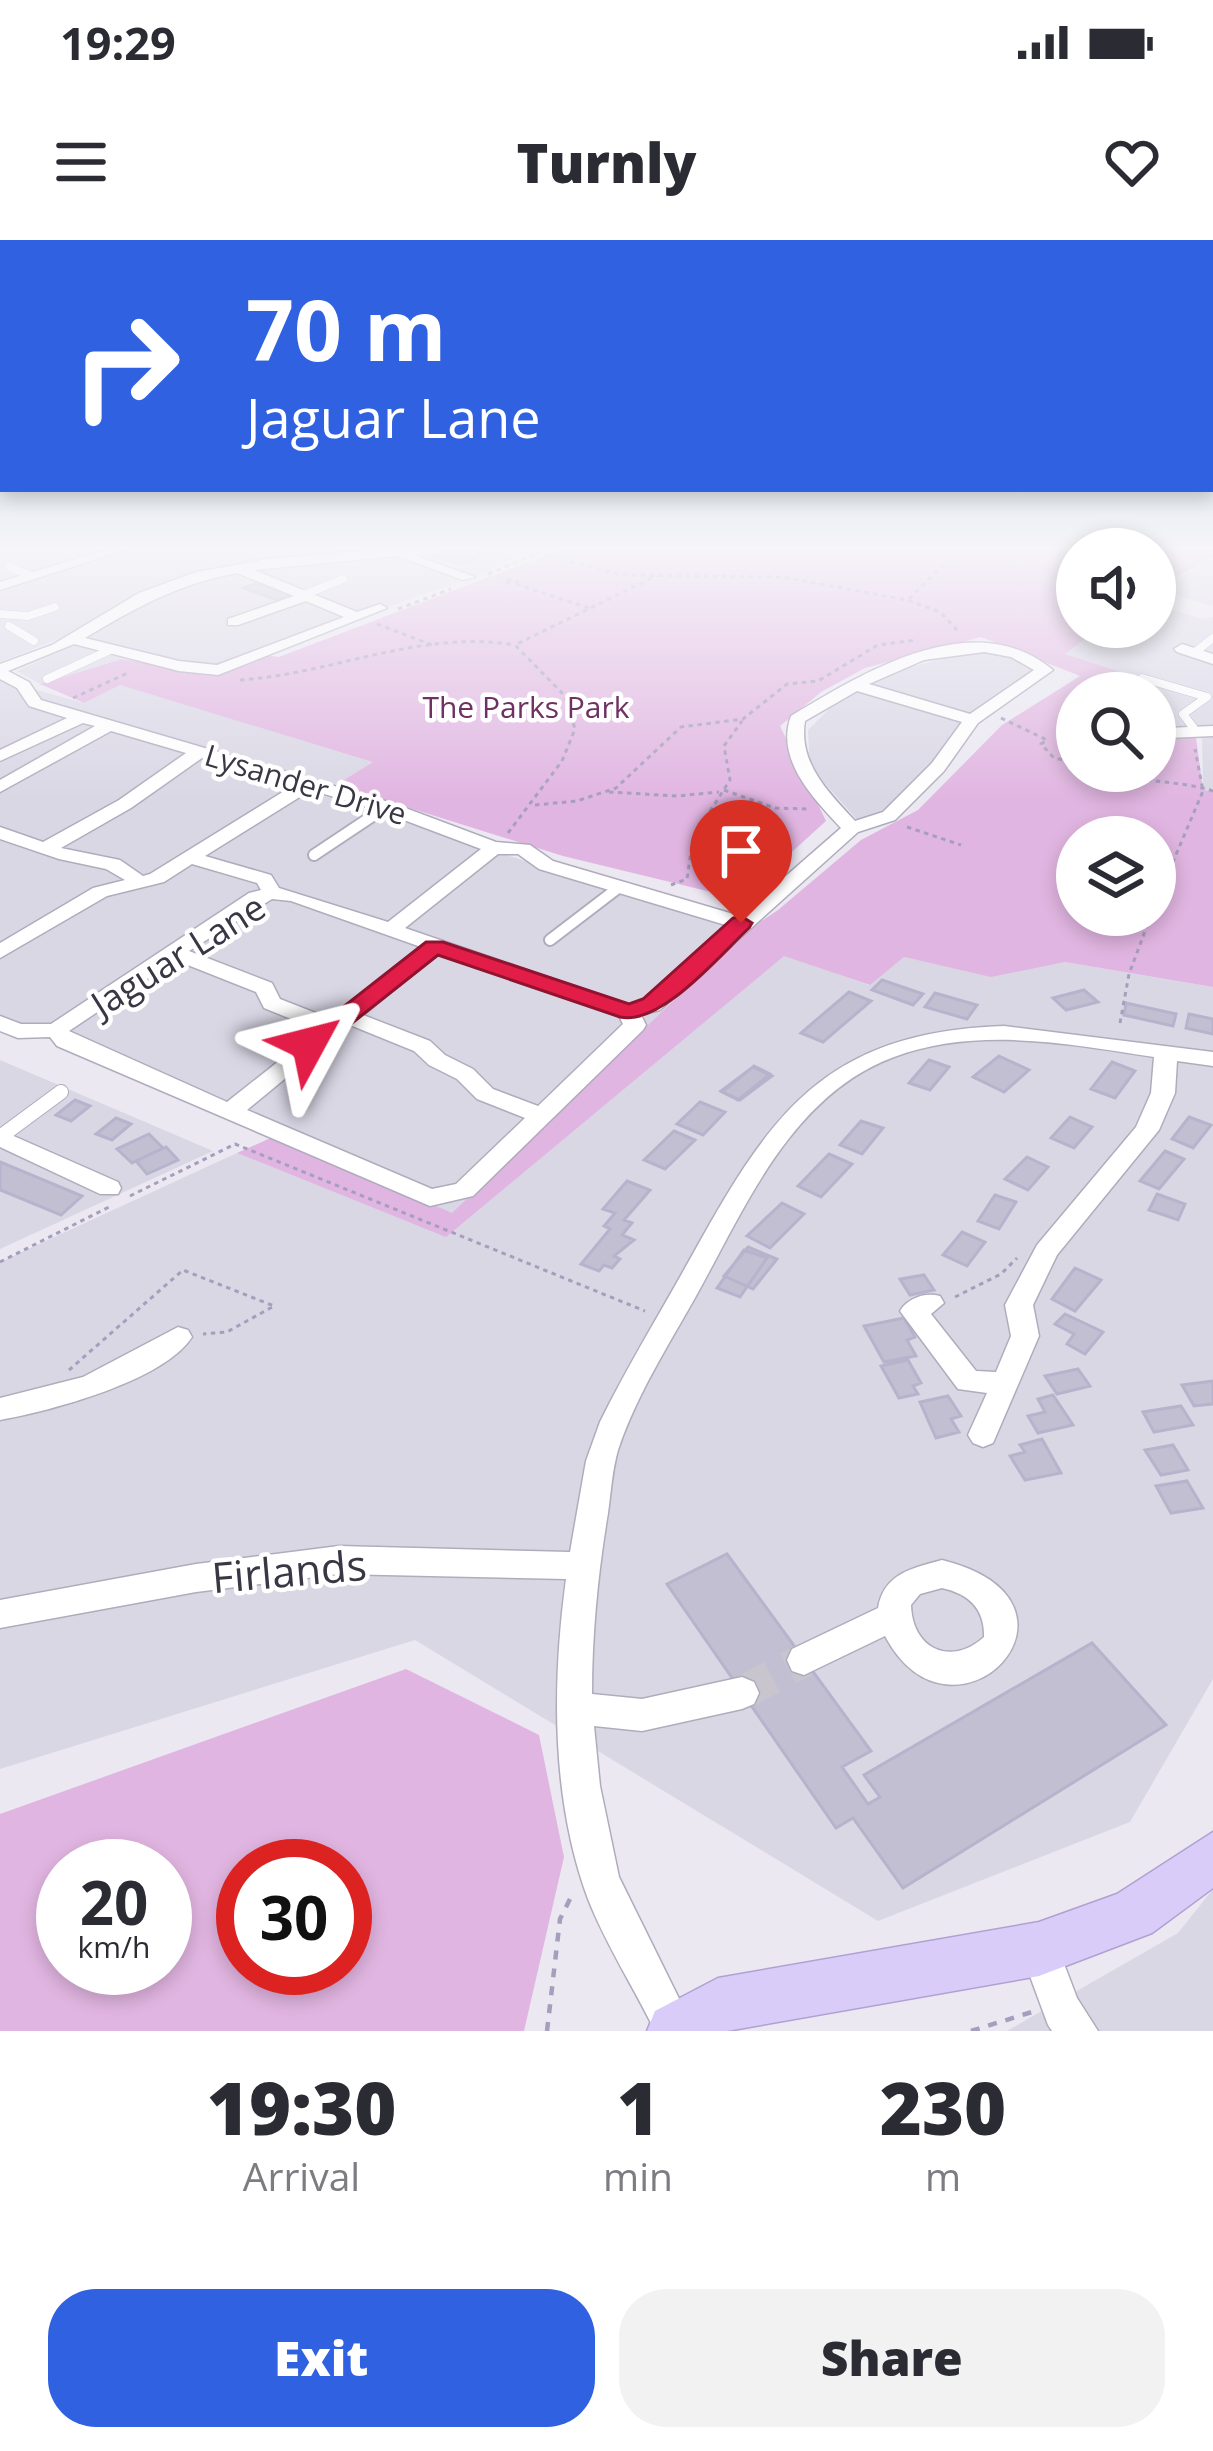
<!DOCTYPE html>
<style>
:root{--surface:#fff;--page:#f2f2f3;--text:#2b2b33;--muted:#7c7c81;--accent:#3061e1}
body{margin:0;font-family:"Open Sans",sans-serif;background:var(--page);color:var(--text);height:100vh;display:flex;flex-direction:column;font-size:45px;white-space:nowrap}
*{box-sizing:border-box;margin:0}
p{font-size:39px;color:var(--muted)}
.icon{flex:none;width:66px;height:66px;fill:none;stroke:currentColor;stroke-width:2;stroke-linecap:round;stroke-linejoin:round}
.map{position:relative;height:1791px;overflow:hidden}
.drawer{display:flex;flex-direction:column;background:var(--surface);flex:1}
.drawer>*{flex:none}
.guide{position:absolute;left:0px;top:0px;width:1215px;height:252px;box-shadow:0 6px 18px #0003;background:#3061e1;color:#fff;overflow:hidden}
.controls{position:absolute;left:1056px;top:288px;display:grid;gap:24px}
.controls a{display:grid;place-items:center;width:120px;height:120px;border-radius:50%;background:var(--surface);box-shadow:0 6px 18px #0003;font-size:60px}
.speed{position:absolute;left:36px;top:1599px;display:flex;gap:24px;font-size:60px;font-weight:700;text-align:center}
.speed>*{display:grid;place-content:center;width:156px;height:156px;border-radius:50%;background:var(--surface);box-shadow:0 6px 18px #0003;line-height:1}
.speed small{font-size:30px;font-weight:400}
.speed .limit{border:18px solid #d22;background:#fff;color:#111}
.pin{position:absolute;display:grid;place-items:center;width:102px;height:102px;color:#fff;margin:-123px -51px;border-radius:50% 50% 50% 0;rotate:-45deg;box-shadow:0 0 12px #0007}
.pin .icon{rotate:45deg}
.me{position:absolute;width:132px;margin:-66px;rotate:52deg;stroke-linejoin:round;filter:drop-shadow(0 0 9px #0008)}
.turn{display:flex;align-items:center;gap:42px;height:252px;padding:0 48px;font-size:54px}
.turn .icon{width:156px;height:156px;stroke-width:2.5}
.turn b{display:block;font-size:84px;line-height:102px}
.eta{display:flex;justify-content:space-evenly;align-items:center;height:204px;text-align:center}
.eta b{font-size:72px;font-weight:800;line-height:84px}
.primary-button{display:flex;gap:24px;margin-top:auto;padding:24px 48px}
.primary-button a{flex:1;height:138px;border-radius:48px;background:var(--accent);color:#fff;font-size:48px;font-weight:800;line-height:138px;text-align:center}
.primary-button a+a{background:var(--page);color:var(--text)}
.status{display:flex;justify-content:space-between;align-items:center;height:84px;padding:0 60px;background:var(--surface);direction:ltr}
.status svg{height:33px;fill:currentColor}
header{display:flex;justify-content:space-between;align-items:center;height:156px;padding:0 48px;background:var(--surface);font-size:54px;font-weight:800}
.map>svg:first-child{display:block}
.residential{fill:#dad7e5}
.green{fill:#e1b5e1;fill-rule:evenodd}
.building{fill:#c2bfd2;stroke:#b7b3cc;stroke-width:3}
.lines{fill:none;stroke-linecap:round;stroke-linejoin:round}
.street-tunnel{stroke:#c8c5cf;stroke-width:34;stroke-dasharray:34 18;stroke-linecap:butt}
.lane-far2-casing{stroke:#b0acbc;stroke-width:9}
.lane-far1-casing{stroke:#b0acbc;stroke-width:14}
.lane-casing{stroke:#b0acbc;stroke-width:16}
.street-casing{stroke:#b0acbc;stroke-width:3}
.secondary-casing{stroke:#b0a1d2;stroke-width:3}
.path-far1{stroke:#a59ebc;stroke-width:3;stroke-dasharray:4.5 4.5;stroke-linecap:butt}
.path{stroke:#a59ebc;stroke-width:4.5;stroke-dasharray:9 9;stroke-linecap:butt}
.lane-far2{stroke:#fff;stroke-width:8}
.lane-far1{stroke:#fff;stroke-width:10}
.lane{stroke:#fff;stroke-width:14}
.street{fill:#fff;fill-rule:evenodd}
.secondary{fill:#daccf8;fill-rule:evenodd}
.route{fill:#e11d48;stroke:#92132f;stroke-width:3}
.labels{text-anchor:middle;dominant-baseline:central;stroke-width:9;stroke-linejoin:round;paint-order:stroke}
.far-park-label{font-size:30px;fill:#6f3164;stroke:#fff}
.far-street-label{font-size:30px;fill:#3a3744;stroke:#fff}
.street-label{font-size:36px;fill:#3a3744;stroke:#fff}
.near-street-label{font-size:42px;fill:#3a3744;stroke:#fff}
</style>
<div class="status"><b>19:29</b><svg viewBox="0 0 49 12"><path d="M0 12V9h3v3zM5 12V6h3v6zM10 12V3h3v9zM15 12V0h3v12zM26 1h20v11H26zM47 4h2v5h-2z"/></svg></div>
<header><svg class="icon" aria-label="menu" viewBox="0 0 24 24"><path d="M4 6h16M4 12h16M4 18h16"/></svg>Turnly<svg class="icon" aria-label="heart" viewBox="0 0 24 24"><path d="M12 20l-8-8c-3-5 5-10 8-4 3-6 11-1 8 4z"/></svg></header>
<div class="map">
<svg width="1213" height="1791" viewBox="0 0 1213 1791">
<rect width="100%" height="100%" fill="#ebe8f2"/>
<!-- residential -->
<path class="residential" d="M0,310H529L478,336L214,426L66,396L0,422Z
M1213,318V366L1158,350Z
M1155,365L1204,379L1213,377V552L1203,551L1202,495H1155V453H1103L1119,432L1064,414L1101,387H1155Z
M80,403L122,419L40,444L17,431Z
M988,408L1040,430L962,480L934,527L880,574L857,580L810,526L808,490L836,462L894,431Z
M0,440L84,463L120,445L375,522L321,555L745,692L452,974L0,775Z
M784,715L869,745L904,717L991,736L1065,722L1213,747V1439L1130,1582L878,1681L415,1400L0,1529V1022L237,913L446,996Z
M0,820L213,911L0,1009Z
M1213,1649V1791H1007L1178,1693Z"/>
<!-- green -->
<path class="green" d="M560,310H1077V387H1101L1065,414L1120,432L1099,453H1077V475L1056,496L1077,505V531H1155V500L1195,490L1203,550L1213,552V747L1065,722L991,737L904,717L870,745L784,716L446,997L237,913L275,896L452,973L745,692L778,670L861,600L918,570L1002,485L1080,436L981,397L865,428L821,452L780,486L826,581L740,659L563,616L336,545L373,522L120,445L84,463L40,444L122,419L216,436L265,415L279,417ZM1077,597H1155V675H1077Z
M1155,310H1213V317L1155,349Z
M406,1429L539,1495L564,1617L524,1791H0V1574ZM63,1626H165V1728H63ZM243,1626H345V1728H243Z"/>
<!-- building -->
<path class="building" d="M450,310H471L485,314L460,324L434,316Z
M257,343L290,355L277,360L244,348Z
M882,740L923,754L913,765L872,750Z
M1084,750L1098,762L1066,770L1053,758Z
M849,752L871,761L823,802L801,793Z
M935,753L977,765L967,779L925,767Z
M1126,763L1176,774L1173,786L1124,775Z
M1189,774L1213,779V794L1186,788Z
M999,816L1029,830L1004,852L973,837Z
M929,820L949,827L930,850L909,843Z
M1112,822L1135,831L1115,858L1091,849Z
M754,826L770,834L738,860L722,852Z
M753,827L772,836L740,860L721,851Z
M75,860L90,866L71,881L56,875Z
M700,862L725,872L703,895L677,884Z
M1070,877L1092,887L1074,908L1051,898Z
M1189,877L1211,885L1193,908L1172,899Z
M116,878L131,884L112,900L96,894Z
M861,881L883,888L862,914L840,905Z
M674,891L695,900L665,929L644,920Z
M149,894L163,908L132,923L117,909Z
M166,907L178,920L147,934L136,921Z
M1165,911L1184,919L1159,949L1140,941Z
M829,914L852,924L821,957L798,946Z
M1027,917L1048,927L1028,950L1005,939Z
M0,922L82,956L61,975L0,950Z
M627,941L650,950L624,980L632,983L622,995L634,1000L614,1016L620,1019L612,1028L604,1025L599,1031L581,1024L610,989L604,986L615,973L603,969Z
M1157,954L1185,964L1178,980L1149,970Z
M995,955L1016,962L999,989L978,981Z
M782,963L804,974L770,1008L747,996Z
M962,992L985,1002L967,1026L943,1015Z
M748,1007L777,1019L753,1049L724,1036Z
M744,1010L767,1018L740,1057L717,1048Z
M1075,1028L1101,1040L1075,1071L1052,1059Z
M924,1035L934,1050L910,1055L900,1039Z
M1065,1074L1103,1092L1085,1114L1067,1104L1074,1094L1055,1084Z
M904,1078L915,1097L907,1100L916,1116L884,1122L864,1086Z
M908,1120L921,1143L913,1146L918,1154L899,1158L881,1126Z
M1078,1129L1090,1146L1057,1154L1045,1136Z
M1213,1141V1164L1194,1166L1182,1145Z
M1053,1155L1073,1185L1038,1193L1028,1176L1045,1172L1038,1159Z
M948,1156L961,1176L951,1179L959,1192L936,1198L920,1162Z
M1181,1166L1193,1185L1154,1192L1143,1172Z
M1042,1199L1061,1233L1025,1240L1010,1216L1025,1212L1020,1205Z
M1173,1205L1188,1230L1161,1235L1145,1210Z
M1187,1241L1203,1268L1171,1273L1156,1246Z
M727,1314L871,1511L842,1527L868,1564L880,1557L864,1535L1092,1403L1166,1485L903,1648L853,1578L836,1588L667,1344Z"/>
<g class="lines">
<!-- street-tunnel -->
<path class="street-tunnel" d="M742,1453L804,1420"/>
<defs>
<path id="lane-far2" d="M10,327L31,336
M303,355L343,339
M0,374L28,376L55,367
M9,386L34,401
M1194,413L1213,398
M1142,438L1207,457
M47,439L110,410
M1195,490L1183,474L1207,457"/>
<path id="lane-far1" d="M314,615L386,567
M550,700L618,648"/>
<path id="lane" d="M0,897L61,852"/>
<path id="street" d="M105,310H125L0,350V342Z
M379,310H433L414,315L475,337L463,340L398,316L254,330L357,372L380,364L387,368L218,435L179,431L74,404L8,431L29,442L41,460L392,563L496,602L530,605L553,621L740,676L841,588C813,558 775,519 791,476C864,432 974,364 1053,430L978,483L944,531L895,580L858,592L660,770L641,775L646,785L643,790L473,956L430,966L57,806L50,797L18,798L0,791V776L21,784H51L249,653L261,650L257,643L192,624L164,642L107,656L0,718V703L93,648L125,640L106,629L59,619L0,599V587L43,602L119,560L186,513L111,491L0,552V540L95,486L83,483L0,521V510L67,478L29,466L17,448L0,439V424L52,405L139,353L196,332L268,319ZM237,333L294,356L228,379V385H238L306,361L344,377L217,425L179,421L85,398C135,368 180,343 237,333ZM984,412L1011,417L1034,430L970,474L869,444L924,420ZM857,451L962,482L932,523L883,572L855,581C829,553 798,523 805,481ZM202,518L294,545L150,634L143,636L120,620L61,608L131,568ZM311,550L380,571L481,609L388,682L279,648L271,635L205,616ZM498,614H518L539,629L729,686L644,760L629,765L405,688ZM272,659L291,661L421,707L331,779L280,759L272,743L189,711ZM439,713L619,776L623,784L538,866L493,849L473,829L445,815L430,801L363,775ZM175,720L256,752L264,768L318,790L227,862L69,791ZM350,785L414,811L429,825L457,839L477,859L525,878L456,944L432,949L247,870Z
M1182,404L1213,414V424L1177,412L1174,409Z
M1213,486V496L1167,498L1159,493L1167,488Z
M1004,786L1213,812V826L1177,821L1175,853L1159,890L1057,1015L1033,1065L1039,1096L993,1203L983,1207L973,1203L968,1195L987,1153L958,1149L900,1071C908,1058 925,1052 940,1056L944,1063L931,1074L976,1131L996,1132L1011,1096L1005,1065L1037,1005L1136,887L1151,853L1154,817C1069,804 978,786 894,817C791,855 745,968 696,1056C668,1106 636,1156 618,1210C612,1231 611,1252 608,1273C598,1333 592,1393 592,1454L642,1459L742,1437L754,1442L759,1453L754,1464L742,1469L642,1491L594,1486L600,1546L619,1637L695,1791H655C633,1746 606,1705 588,1659C551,1559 552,1443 566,1339L339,1334L196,1352L0,1388V1360L196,1324L339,1306L570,1312L586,1221L600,1182C627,1127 659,1075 689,1021C769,875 824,792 1004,786Z
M0,890L118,942L121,948L118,954H100L0,907Z
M178,1087L188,1090L192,1097C164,1141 50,1171 0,1180V1158L83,1137Z
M942,1320C1111,1362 953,1525 885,1396L804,1435L792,1431L787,1420L792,1409L878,1368C884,1333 913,1328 942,1320ZM942,1348C969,1354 985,1369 984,1397C951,1427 912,1409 911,1365L920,1354Z
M1039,1690L1053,1695L1077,1758L1098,1791H1052L1048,1785L1020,1709L1025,1695Z"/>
<path id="secondary" d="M1213,1592V1648L1152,1693L1039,1736L727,1791H647L655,1771L718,1738L1039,1682L1117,1654Z"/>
</defs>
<!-- lane-far2 casing -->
<use href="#lane-far2" class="lane-far2-casing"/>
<!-- lane-far1 casing -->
<use href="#lane-far1" class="lane-far1-casing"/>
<!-- lane casing -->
<use href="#lane" class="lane-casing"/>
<!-- street casing -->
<use href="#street" class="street-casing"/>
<!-- secondary casing -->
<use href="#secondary" class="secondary-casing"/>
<!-- path-far1 -->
<path class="path-far1" d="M527,310L621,335L782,337L907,360L940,372L959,392
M550,317L572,310
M488,334L534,315
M508,340L518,342L504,343Z
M516,344L589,368
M909,359L958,310
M398,369L451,349
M377,384L435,406
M240,440C332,434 422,389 515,405
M73,458L130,432
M1001,478L1047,500L1041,504L1054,518L1077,523
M1112,531C1145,544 1179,540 1213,551
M724,550L775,568L808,569
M609,552L677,556L719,552
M535,565L577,561L616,548L681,487L743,479L787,444L818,441L878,405L916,400
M907,587L961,605
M508,593L562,521L575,489L565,456L515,405L656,336
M671,645L687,639L693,598L730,540L724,506L742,481
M1155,664L1203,551L1195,509
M1120,783L1129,734L1151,675
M130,956L235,904L645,1071
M0,1022L111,966
M955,1057L1001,1034L1017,1018
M69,1130L183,1030L274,1066L227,1092L203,1094"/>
<!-- path -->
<path class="path" d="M547,1791L560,1679L573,1653
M971,1791L1032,1772"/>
<!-- lane-far2 -->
<use href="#lane-far2" class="lane-far2"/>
<!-- lane-far1 -->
<use href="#lane-far1" class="lane-far1"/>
<!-- lane -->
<use href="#lane" class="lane"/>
<!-- street -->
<use href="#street" class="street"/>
<!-- secondary -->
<use href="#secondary" class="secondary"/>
</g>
<!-- sky -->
<linearGradient id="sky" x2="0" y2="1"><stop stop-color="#a8c8d0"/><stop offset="0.55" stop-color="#f6f5f9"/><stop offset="1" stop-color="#f6f5f9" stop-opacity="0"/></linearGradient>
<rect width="1213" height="561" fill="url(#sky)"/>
<!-- route -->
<path class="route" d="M741,676L752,683L749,688C720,715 661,786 620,777L438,715L318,810L309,812L296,804L426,702H443L629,764L643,759L733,678Z"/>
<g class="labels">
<!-- far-park labels -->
<g class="far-park-label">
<text x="526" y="466">The Parks Park</text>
</g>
<!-- far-street labels -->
<g class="far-street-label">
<text transform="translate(306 544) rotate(17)">Lysander Drive</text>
</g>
<!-- street labels -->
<g class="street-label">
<text transform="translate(178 715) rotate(-32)">Jaguar Lane</text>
</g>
<!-- near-street labels -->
<g class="near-street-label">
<text transform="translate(289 1330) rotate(-5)">Firlands</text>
</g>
</g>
</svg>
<div class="controls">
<a><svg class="icon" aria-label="sound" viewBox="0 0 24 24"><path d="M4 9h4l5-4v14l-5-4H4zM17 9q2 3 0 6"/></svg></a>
<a><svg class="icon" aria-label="search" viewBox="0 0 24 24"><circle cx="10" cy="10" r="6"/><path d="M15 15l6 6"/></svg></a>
<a><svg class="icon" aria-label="layers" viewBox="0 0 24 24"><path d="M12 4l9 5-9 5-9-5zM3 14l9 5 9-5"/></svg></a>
</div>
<div class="speed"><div>20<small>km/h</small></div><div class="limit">30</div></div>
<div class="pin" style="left:741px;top:683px;background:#d93025"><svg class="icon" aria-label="arrive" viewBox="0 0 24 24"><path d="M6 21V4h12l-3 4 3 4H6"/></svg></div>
<svg class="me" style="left:309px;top:804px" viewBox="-20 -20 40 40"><path d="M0-17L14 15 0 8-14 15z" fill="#e11d48" stroke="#fff" stroke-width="4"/></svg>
<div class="guide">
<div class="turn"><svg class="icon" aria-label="right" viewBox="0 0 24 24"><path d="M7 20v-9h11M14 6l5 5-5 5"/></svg><div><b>70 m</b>Jaguar Lane</div></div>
</div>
</div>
<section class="drawer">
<div class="eta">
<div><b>19:30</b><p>Arrival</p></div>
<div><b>1</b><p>min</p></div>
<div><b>230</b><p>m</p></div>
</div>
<div class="primary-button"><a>Exit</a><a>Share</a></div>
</section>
